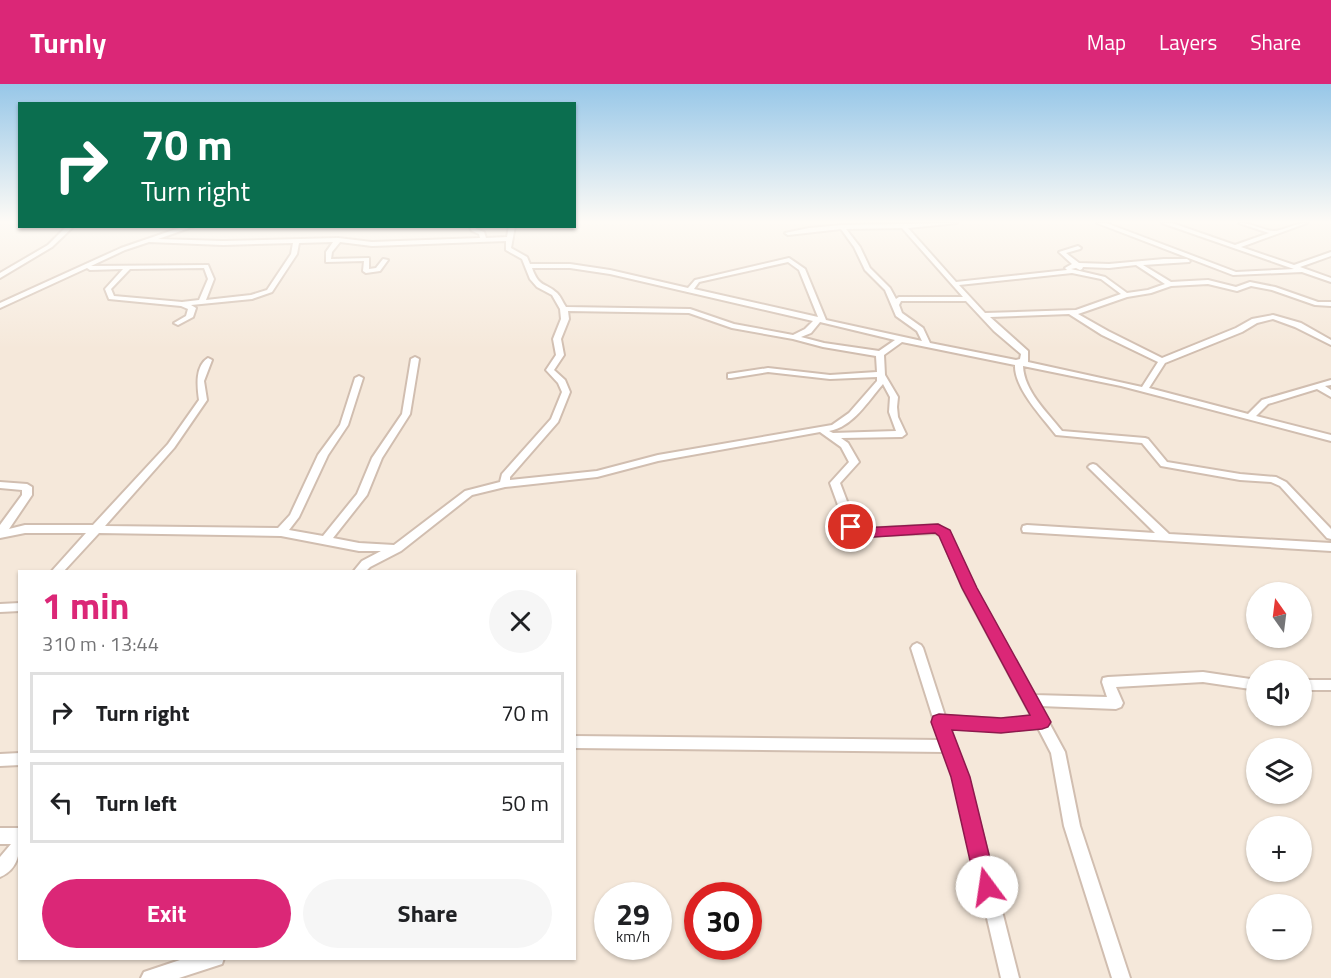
<!DOCTYPE html>
<meta charset="utf-8">
<style>
:root{--surface:#fff;--page:#f6f6f6;--text:#202124;--muted:#757577;--line:#e0e0e0;--accent:#db2777}
body{margin:0;font-family:"Titillium Web",sans-serif;background:var(--page);color:var(--text);height:100vh;display:flex;flex-direction:column;font-size:22px;white-space:nowrap}
*{box-sizing:border-box;margin:0}
p{font-size:20px;color:var(--muted)}
.icon{flex:none;width:33px;height:33px;fill:none;stroke:currentColor;stroke-width:2;stroke-linecap:round;stroke-linejoin:round}
.map{position:relative;flex:1;overflow:hidden}
.side{position:absolute;left:18px;top:486px;width:558px;height:390px;display:flex;flex-direction:column;background:var(--surface);border-radius:0px;box-shadow:0 2px 4px #0004}
.side>*{flex:none}
.hud{position:absolute;left:18px;top:18px;width:558px;height:126px;border-radius:0px;box-shadow:0 2px 4px #0004;background:#0b6e4f;color:#fff;overflow:hidden}
.needle{width:39px;rotate:346deg}
.buttons{position:absolute;left:1246px;top:498px;display:grid;gap:12px}
.buttons a{display:grid;place-items:center;width:66px;height:66px;border-radius:50%;background:var(--surface);box-shadow:0 2px 4px #0004;font-size:30px}
.speed{position:absolute;left:594px;top:798px;display:flex;gap:12px;font-size:30px;font-weight:700;text-align:center}
.speed>*{display:grid;place-content:center;width:78px;height:78px;border-radius:50%;background:var(--surface);box-shadow:0 2px 4px #0004;line-height:1}
.speed small{font-size:15px;font-weight:400}
.speed .limit{border:9px solid #d22;background:#fff;color:#111}
.pin{position:absolute;display:grid;place-items:center;width:51px;height:51px;color:#fff;margin:-26px;border:3px solid #fff;border-radius:50%;box-shadow:0 2px 6px #0007}
.me{position:absolute;width:66px;margin:-33px;rotate:346deg;stroke-linejoin:round;filter:drop-shadow(0 0 4px #0008)}
.turn{display:flex;align-items:center;gap:21px;height:126px;padding:0 24px;font-size:27px}
.turn .icon{width:78px;height:78px;stroke-width:2.5}
.turn b{display:block;font-size:42px;line-height:51px}
.round{display:grid;place-items:center;flex:none;width:63px;height:63px;border-radius:32px;background:var(--page)}
.headline{display:flex;align-items:center;justify-content:space-between;height:102px;padding:0 24px}
h1{font-size:36px;font-weight:700;line-height:45px;color:var(--accent)}
.button{display:flex;gap:12px;margin-top:auto;padding:12px 24px}
.button a{flex:1;height:69px;border-radius:36px;background:var(--accent);color:#fff;font-size:24px;font-weight:700;line-height:69px;text-align:center}
.button a+a{background:var(--page);color:var(--text)}
ul{padding:0;list-style:none}
li{display:flex;align-items:center;gap:18px;height:81px;margin:0 12px 9px;padding:0 12px;border:3px solid var(--line);border-radius:0px}
li div{flex:1}
li b{display:block;font-size:22px}
li em{font-style:normal}
header{display:flex;align-items:center;gap:36px;box-sizing:border-box;height:84px;padding:0 30px;background:var(--accent);color:#fff}
header strong{font-size:28px}
nav{display:flex;gap:33px;margin-inline-start:auto;font-size:21px}
.map>svg:first-child{display:block}
.residential{fill:#f5e8da;fill-rule:evenodd}
.lines{fill:none;stroke-linecap:round;stroke-linejoin:round}
.minor-casing{stroke:#d1beb0;stroke-width:4}
.minor{fill:#fff;fill-rule:evenodd}
.route{fill:#db2777;stroke:#8e194d;stroke-width:1.5}
</style>
<header>
<strong>Turnly</strong>
<nav><a>Map</a><a>Layers</a><a>Share</a></nav>
</header>
<div class="map">
<svg width="1331" height="894" viewBox="0 0 1331 894">
<rect width="100%" height="100%" fill="#fdf6ec"/>
<!-- residential -->
<path class="residential" d="M0,139H19L20,142L1331,139V894H0ZM20,488H574V874H20ZM1257,508H1302V554H1257ZM1257,586H1302V632H1257ZM1257,664H1302V710H1257ZM1257,742H1302V788H1257ZM608,812H658V862H608ZM698,812H748V862H698ZM1257,820H1302V866H1257Z"/>
<g class="lines">
<defs>
<path id="minor" d="M957,139L908,144L956,198L1067,186L1065,184L1072,180L1059,168L1078,162L1081,164L1080,165L1066,169L1079,179L1109,180L1164,175H1187L1190,177L1189,178L1143,181L1171,198L1208,196L1236,203L1250,198L1275,203L1318,218H1331V222L1315,221L1272,206L1251,202L1237,207L1208,200L1171,202L1151,209L1127,213L1078,230L1108,247L1162,274L1236,244L1252,235L1273,231L1301,239L1331,256V261L1295,243L1273,235L1257,239L1242,248L1165,279L1149,304L1248,330L1262,316L1331,296V301L1325,302L1331,306V313L1317,305L1268,320L1256,332L1331,351V357L1121,302L1023,282C1024,307 1047,328 1062,347L1145,354L1148,355L1167,378L1240,390L1276,393L1286,398L1331,445V455L1327,454L1280,402L1271,398L1240,396L1161,382L1142,359L1056,351C1042,333 1014,304 1015,281L902,258L884,271L885,291L898,313L897,323L898,333L906,350L902,353L841,354L848,359L859,378L840,399L856,441L861,445L938,441L950,450L975,504L1034,611L1107,613L1102,598L1103,594L1108,593L1203,588L1257,596V606L1203,598L1116,603L1123,619L1121,623L1116,625L1040,622L1065,668L1080,742L1130,894H1112L1064,742L1051,669L1038,644L1001,647L949,644L968,693L1019,894H1001L954,693L945,668L574,664V652L940,656L911,564L913,561L917,559L921,561L923,564L945,632L1001,635L1032,633L963,504L941,452L936,449L855,452L846,443L830,399L849,378L841,363L820,348L658,377L597,393L505,403L472,411L401,467L370,483L365,488H353L362,477L381,467H359L281,452L99,449L63,488H51L86,449H25L0,454V441L22,411V406L0,404V398L27,400L32,403V411L9,445L25,441H93L168,360L199,316C197,302 195,282 208,274L212,276L204,297L207,316L174,364L105,442L278,444L290,431L318,371L340,341L355,294L359,292L363,294L348,341L328,371L299,433L289,446L323,452L357,410L372,374L402,330L411,275L415,273L419,275L410,330L382,374L367,411L333,454L359,459L394,461L465,407L500,398L502,390L551,335L562,308L558,299L546,286L556,271L553,255L561,235L560,225L552,211L537,203L530,195L522,175L506,166V157L372,162L340,158L332,168L331,175L369,174V185L376,184L383,175L388,176L380,187L366,189L363,187L364,177L326,178V168L333,158L299,159L297,170L272,208L252,215L191,221L196,224L193,233L178,241L174,239L186,232L188,225L181,222L109,215L105,205L123,185L90,186L87,184L0,224V219L121,164L185,142H195L158,155L223,157L338,154L372,158L480,154L479,150L472,147L469,142H475L476,145L484,148L486,154L507,153L509,142H515L511,164L527,173L530,180H570L610,186L688,204L695,196L789,174L805,185L826,236L922,257L917,247L896,232L885,206L865,186L854,163L841,145L788,151L785,149L809,144L842,141ZM902,144L963,213H899L896,215L890,204L870,184L860,163L846,145ZM149,158L223,161L293,159L291,170L267,206L251,211L206,216L214,195L208,181L91,182L125,166ZM788,178L799,186L818,233L694,205L699,198ZM1136,181L1165,200L1148,206L1127,209L1105,193L1071,185L1076,184L1080,186L1082,185L1083,183L1109,184ZM204,184L208,195L199,216L182,218L114,212L111,205L130,185ZM532,184H570L610,190L813,237L805,245L793,251L734,240L690,225L566,223C563,219 561,213 557,209C545,198 539,204 532,184ZM1072,189L1101,195L1121,210L1076,226L985,229L959,201ZM901,217H966L994,247L1021,270L1020,275L1016,276L930,259L923,244L902,229L899,221ZM568,227L689,229L732,244L793,255L823,263L876,272L877,288L830,291L768,284L728,290V294H731L768,288L830,295L877,293V297L849,329L832,341L658,371L597,387L510,396V393L558,338L570,308L565,296L554,286L564,271L561,255L569,235ZM1069,230L1102,251L1158,278L1142,303L1028,278V267L990,233ZM820,238L895,256L879,267L824,259L801,253L811,249ZM883,300L890,313L889,328L896,347L833,349L829,347C853,343 868,317 883,300Z
M1097,139H1106L1236,188L1294,185L1162,139H1172L1235,161L1269,149L1239,139C1252,139 1262,146 1273,147C1280,148 1295,139 1307,139L1241,163L1294,181L1331,168V172L1300,183L1331,194V198L1302,188L1233,191Z
M67,142H74L52,163L0,194V189L48,161Z
M1093,380L1096,381L1169,450L1331,459V467L1023,448L1022,445L1023,442L1027,441L1155,449L1090,385L1088,383L1090,381Z
M20,519V527L0,528V520Z
M1302,596H1331V606H1302Z
M20,669V681L0,682V670Z
M0,744H20C20,764 21,784 0,793V773L11,760H0Z
M186,874H224L222,880L179,894H141L144,888Z"/>
</defs>
<!-- minor casing -->
<use href="#minor" class="minor-casing"/>
<!-- minor -->
<use href="#minor" class="minor"/>
</g>
<!-- sky -->
<linearGradient id="sky" x2="0" y2="1"><stop stop-color="#97c7e8"/><stop offset="0.52" stop-color="#fefbf6"/><stop offset="1" stop-color="#fefbf6" stop-opacity="0"/></linearGradient>
<rect width="1331" height="265" fill="url(#sky)"/>
<!-- route -->
<path class="route" d="M851,439L862,444L938,440L950,446L977,504L1051,638L1048,643L1042,645L1001,649L952,646L970,693L997,803L994,810L987,813L979,810L976,803L951,693L931,638L933,632L939,630L1001,634L1030,631L962,504L939,452L935,449L859,454L844,443Z"/>
</svg>
<div class="buttons">
<a><svg class="needle" viewBox="-14 -14 28 28"><path d="M0-13l5 13h-10z" fill="#e53935"/><path d="M0 13l5-13h-10z" fill="#757577"/></svg></a>
<a><svg class="icon" aria-label="sound" viewBox="0 0 24 24"><path d="M4 9h4l5-4v14l-5-4H4zM17 9q2 3 0 6"/></svg></a>
<a><svg class="icon" aria-label="layers" viewBox="0 0 24 24"><path d="M12 4l9 5-9 5-9-5zM3 14l9 5 9-5"/></svg></a>
<a>+</a>
<a>−</a>
</div>
<div class="speed"><div>29<small>km/h</small></div><div class="limit">30</div></div>
<div class="pin" style="left:851px;top:443px;background:#d93025"><svg class="icon" aria-label="arrive" viewBox="0 0 24 24"><path d="M6 21V4h12l-3 4 3 4H6"/></svg></div>
<svg class="me" style="left:987px;top:803px" viewBox="-20 -20 40 40"><circle r="19" fill="#fff"/><path d="M0-13L10 11 0 6-10 11z" fill="#db2777"/></svg>
<div class="hud">
<div class="turn"><svg class="icon" aria-label="right" viewBox="0 0 24 24"><path d="M7 20v-9h11M14 6l5 5-5 5"/></svg><div><b>70 m</b>Turn right</div></div>
</div>
<section class="side">
<div class="headline"><div><h1>1 min</h1><p>310 m · 13:44</p></div><a class="round"><svg class="icon" aria-label="close" viewBox="0 0 24 24"><path d="M6 6l12 12M18 6L6 18"/></svg></a></div>
<ul>
<li><svg class="icon" aria-label="right" viewBox="0 0 24 24"><path d="M7 20v-9h11M14 6l5 5-5 5"/></svg><div><b>Turn right</b></div><em>70 m</em></li>
<li><svg class="icon" aria-label="left" viewBox="0 0 24 24"><path d="M17 20v-9H6M10 6l-5 5 5 5"/></svg><div><b>Turn left</b></div><em>50 m</em></li>
</ul>
<div class="button"><a>Exit</a><a>Share</a></div>
</section>
</div>
